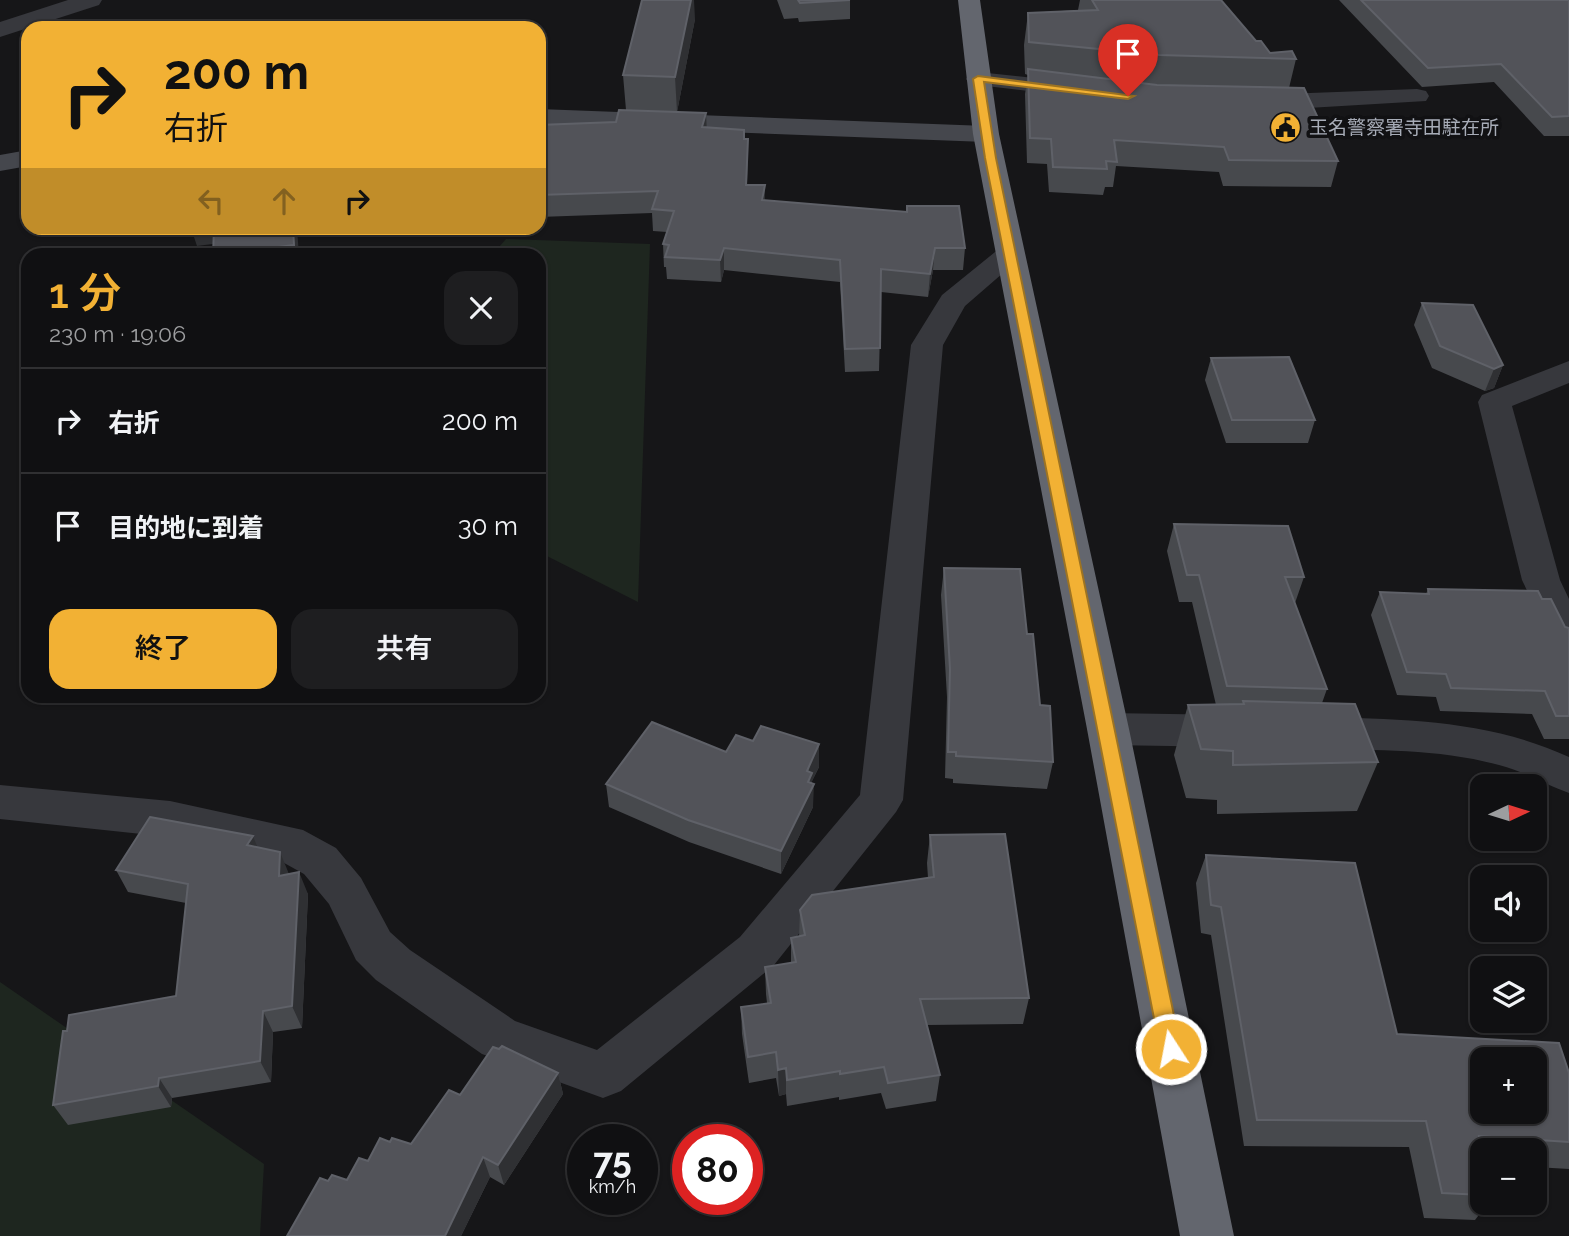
<!DOCTYPE html>
<html lang="ja">
<meta charset="utf-8">
<style>
:root{--surface:#101012;--page:#1e1e20;--text:#f1f3f6;--muted:#9c9d9f;--line:#303032;--accent:#f2b134}
body{margin:0;font-family:Raleway,"Noto Sans JP",sans-serif;background:var(--page);color:var(--text);height:100vh;display:flex;flex-direction:column;font-size:26px;white-space:nowrap}
*{box-sizing:border-box;margin:0}
p{font-size:23px;color:var(--muted)}
.icon{flex:none;width:38px;height:38px;fill:none;stroke:currentColor;stroke-width:2;stroke-linecap:round;stroke-linejoin:round}
.map{position:relative;flex:1;overflow:hidden}
.drawer{position:absolute;left:21px;top:248px;width:525px;height:455px;display:flex;flex-direction:column;background:var(--surface);border-radius:21px;box-shadow:0 2px 5px #0004,0 0 0 2px var(--line)}
.drawer>*{flex:none}
.banner{position:absolute;left:21px;top:21px;width:525px;height:214px;border-radius:21px;box-shadow:0 2px 5px #0004,0 0 0 2px var(--line);background:#f2b134;color:#111;overflow:hidden}
.needle{width:46px;rotate:86deg}
.controls{position:absolute;left:1470px;top:774px;display:grid;gap:14px}
.controls a{display:grid;place-items:center;width:77px;height:77px;border-radius:14px;background:var(--surface);box-shadow:0 2px 5px #0004,0 0 0 2px var(--line);font-size:35px}
.speed{position:absolute;left:567px;top:1124px;display:flex;gap:14px;font-size:35px;font-weight:700;text-align:center}
.speed>*{display:grid;place-content:center;width:91px;height:91px;border-radius:50%;background:var(--surface);box-shadow:0 2px 5px #0004,0 0 0 2px var(--line);line-height:1}
.speed small{font-size:18px;font-weight:400}
.speed .limit{border:10px solid #d22;background:#fff;color:#111}
.pin{position:absolute;display:grid;place-items:center;width:60px;height:60px;color:#fff;margin:-72px -30px;border-radius:50% 50% 50% 0;rotate:-45deg;box-shadow:0 0 7px #0007}
.pin .icon{rotate:45deg}
.me{position:absolute;width:77px;margin:-38px;rotate:349deg;stroke-linejoin:round;filter:drop-shadow(0 0 5px #0008)}
.turn{display:flex;align-items:center;gap:24px;height:147px;padding:0 28px;font-size:32px}
.turn .icon{width:91px;height:91px;stroke-width:2.5}
.turn b{display:block;font-size:49px;line-height:60px}
.lanes{display:flex;align-items:center;height:66px;padding:0 28px;background:#0003;justify-content:center;gap:35px;direction:ltr}
.lanes .off{opacity:.35}
.round{display:grid;place-items:center;flex:none;width:74px;height:74px;border-radius:21px;background:var(--page)}
.overview{display:flex;align-items:center;justify-content:space-between;height:119px;padding:0 28px}
h1{font-size:42px;font-weight:600;line-height:52px;color:var(--accent)}
.action{display:flex;gap:14px;margin-top:auto;padding:14px 28px}
.action a{flex:1;height:80px;border-radius:21px;background:var(--accent);color:#111;font-size:28px;font-weight:600;line-height:80px;text-align:center}
.action a+a{background:var(--page);color:var(--text)}
ul{padding:0;list-style:none}
li{display:flex;align-items:center;gap:21px;height:105px;padding:0 28px;border-top:2px solid var(--line)}
li div{flex:1}
li b{display:block;font-size:26px}
li em{font-style:normal}
.map>svg:first-child{display:block}
.green{fill:#1e261f}
.lines{fill:none;stroke-linecap:round;stroke-linejoin:round}
.street{fill:#37383d;fill-rule:evenodd}
.secondary{fill:#45474d;fill-rule:evenodd}
.highway{fill:#63666e;fill-rule:evenodd}
.wall{fill:#47494d}
.shaded-wall{fill:#2f3033}
.building{fill:#525359;stroke:#5f6168;stroke-width:2;fill-rule:evenodd}
.route{fill:#f2b134;stroke:#9d7322;stroke-width:2}
.labels{text-anchor:middle;dominant-baseline:central;stroke-width:7;stroke-linejoin:round;paint-order:stroke}
.far-poi-label{font-size:19px;fill:#a8adb8;stroke:#111113;text-anchor:start}
</style>
<div class="map">
<svg width="1569" height="1236" viewBox="0 0 1569 1236">
<rect width="100%" height="100%" fill="#161618"/>
<!-- green -->
<path class="green" d="M506,239L650,244L638,602L539,552V256L492,255Z
M0,982L264,1164L260,1236H0Z"/>
<g class="lines">
<!-- street -->
<path class="street" d="M68,0H102L99,5L0,37V22Z
M978,72L1080,83L1089,85L1092,90L1089,95L1080,97L969,84L966,79L969,74Z
M1417,89L1426,91L1429,96L1426,101L1258,111L1249,108L1245,103L1249,98L1258,95Z
M1010,245L1020,248L1025,254L965,306L943,345L903,800L896,812L774,965L621,1091L603,1098L482,1054L376,980L356,960L329,904L304,874L277,859L170,837L0,819V785L170,801L303,830L336,848L361,878L390,932L410,950L515,1021L597,1050L740,937L860,795L911,345L942,295L1000,248Z
M1569,361V383L1512,406L1560,580L1569,599V653L1555,649L1522,580L1478,402L1482,395Z
M1108,713L1232,715L1247,720L1253,731L1247,742L1232,747L1108,745L1093,740L1087,729L1093,718Z
M1317,717C1404,719 1489,720 1569,757V793C1545,785 1524,771 1499,765C1440,749 1378,750 1317,749L1302,744L1296,733L1302,722Z"/>
<!-- secondary -->
<path class="secondary" d="M539,109L986,126L995,128L999,134L995,140L986,142L539,125Z
M28,150V166L0,171V155Z"/>
<!-- highway -->
<path class="highway" d="M958,0H980L999,134L1129,729L1234,1236H1180L1087,729L973,134Z"/>
</g>
<!-- wall -->
<path class="wall" d="M777,0H850V19L799,22L798,18L784,19Z
M1080,0H1221L1256,41L1270,53L1296,59L1289,88L1338,161L1331,187L1223,186L1219,172L1116,166L1113,187H1105L1103,195L1049,192L1047,164L1027,163L1025,94L1028,75L1025,74L1024,45L1028,13L1078,10Z
M1339,0H1569V136H1544L1494,82L1422,87Z
M695,19L677,112L626,110L623,75Z
M706,113L707,128L744,139H748L747,185L765,200L907,212V206L965,248L963,270H933L928,297L881,292L879,371L845,372L840,282L724,270L721,282L667,279L666,267H664L663,244L667,232L653,231L652,213L539,217V125L616,122Z
M1422,303L1503,365L1494,388L1485,391L1432,368L1414,325Z
M1211,358L1315,420L1308,443H1226L1205,380Z
M1174,524L1304,577L1295,603L1327,689L1322,703L1378,762L1357,811L1217,814V800L1186,798L1174,755L1188,705H1216L1192,602H1179L1167,551Z
M944,568L1027,634L1040,705L1053,762L1047,789L953,783V779L945,778L947,697L941,595Z
M1428,589L1542,599L1565,627L1569,628V739H1544L1532,714L1440,711L1436,697L1397,695L1371,615L1380,592L1426,594Z
M726,752L819,767L812,781L813,807L781,874L689,842L609,807L606,784Z
M930,835L1029,998L1023,1024L927,1025L940,1075L936,1101L886,1109L881,1093L839,1100V1097L787,1106L786,1094L779,1096L776,1078L749,1083L742,1034L741,1007L767,1003L766,994L765,967L791,963V938L799,937L800,910L928,878L927,863Z
M257,847L289,874L308,894L302,1028L273,1032L271,1082L172,1098L171,1107L68,1125L53,1105L176,996L186,903L128,892L116,870Z
M1206,855L1397,1034L1569,1073V1169L1535,1167V1150H1482V1202H1489L1475,1220L1424,1218L1409,1147L1244,1146L1211,935L1201,933L1196,883Z
M558,1073L563,1094L504,1185L490,1177L461,1236H287L328,1181L347,1180L390,1142L411,1144L460,1095Z"/>
<!-- shaded-wall -->
<path class="shaded-wall" d="M691,0H694L695,19L677,112L675,77Z
M706,113L707,134L702,127Z
M748,139V160L746,206V185Z
M765,185V207L762,200Z
M191,228H216L220,243L197,246Z
M293,228H297L299,256H213Z
M724,248V270L721,282L720,260Z
M935,248L933,270L928,297L930,274Z
M1503,365L1494,388L1485,391L1494,369Z
M819,744V767L812,781V787L814,784L813,807L781,874V851L807,771Z
M253,836L262,859L247,845Z
M280,852L289,874L279,876Z
M299,872L308,894L302,1028L292,1006Z
M263,1011L273,1032L271,1082L260,1061Z
M786,1068V1094L779,1096L778,1070Z
M558,1073L563,1094L504,1185L498,1165Z
M159,1078L172,1098L171,1107L158,1086Z
M483,1157L490,1177L461,1236H445Z"/>
<!-- building -->
<path class="building" d="M642,0H691L675,77L623,75Z
M798,0H850L800,3Z
M1092,0H1221L1256,41H1261L1270,53L1292,51L1296,59L1159,55L1029,42L1028,13L1098,10Z
M1361,0H1569V116L1552,117L1501,64L1428,68Z
M1028,69L1157,85L1304,88L1338,161L1229,160L1224,147L1114,140L1117,162L1106,161L1107,169L1053,167L1051,139L1030,138Z
M619,110L706,113L702,127L744,130V139H748L746,185H765L762,200L907,212V206H959L965,248H935L930,274L881,269L880,348L845,349L840,260L724,248L720,260L665,257L669,245L663,244L674,211L652,209L658,191L539,195V125L616,122Z
M214,228H293L294,245L213,255Z
M1422,303L1473,305L1503,365L1494,369L1440,346Z
M1289,357L1315,420H1232L1211,358Z
M1174,524L1288,526L1304,577H1285L1327,689L1227,686L1199,575H1187Z
M944,568L1020,569L1027,634H1033L1040,705L1050,706L1053,762L956,756V752H948L950,669Z
M1428,589L1538,591L1542,599H1551L1565,627L1569,628V716H1556L1545,691L1451,688L1446,674L1407,672L1380,592L1429,594Z
M1243,701L1355,704L1378,762L1233,765V751L1201,749L1188,705L1244,704Z
M652,722L726,752L736,735L753,741L761,726L819,744L807,771L812,773L808,782L814,784L781,851L688,820L606,784Z
M150,817L253,836L247,845L280,852L279,876L299,872L292,1006L263,1011L260,1061L159,1078L158,1086L53,1105L63,1031H67L69,1015L176,996L188,884L116,870Z
M1005,834L1029,998L920,999L940,1075L888,1083L884,1067L840,1074V1071L787,1080L786,1068L778,1070L776,1052L748,1057L741,1007L771,1003L765,967L796,962L791,938L805,935L800,910L812,895L934,877L930,835Z
M1206,855L1355,863L1397,1034L1559,1043L1569,1073V1142L1479,1136L1482,1150V1195L1442,1193L1426,1121L1257,1120L1221,907L1211,905ZM1482,1059H1535V1111H1482Z
M502,1046L558,1073L498,1165L483,1157L445,1236H287L320,1178L328,1181L332,1175L347,1180L359,1158L368,1161L380,1138L390,1142L392,1138L411,1144L449,1090L460,1095L493,1047L499,1049Z"/>
<!-- route -->
<path class="route" d="M978,76L1134,96L1128,99L984,82L996,158L1181,1049L1178,1056L1171,1058L1163,1056L1160,1049L985,158L973,79Z"/>
<!-- icons -->
<defs>
<symbol id="civic-disc" viewBox="-11 -11 22 22"><circle r="9.5" fill="#f2b134" stroke="#111113"/><path d="M-.6-6.5H3V-4.5H.6V-3L4-1V1h2V6H-6V1h2V-1L-.6-3ZM-1.2 2.5V6h2.4V2.5Z" fill="#111"/></symbol>
</defs>
<g fill-rule="evenodd">
<use href="#civic-disc" x="1268" y="110" width="35" height="35"/>
</g>
<g class="labels">
<!-- far-poi labels -->
<g class="far-poi-label">
<text x="1309" y="127">玉名警察署寺田駐在所</text>
</g>
</g>
</svg>
<div class="controls">
<a><svg class="needle" viewBox="-14 -14 28 28"><path d="M0-13l5 13h-10z" fill="#e53935"/><path d="M0 13l5-13h-10z" fill="#9c9d9f"/></svg></a>
<a><svg class="icon" aria-label="sound" viewBox="0 0 24 24"><path d="M4 9h4l5-4v14l-5-4H4zM17 9q2 3 0 6"/></svg></a>
<a><svg class="icon" aria-label="layers" viewBox="0 0 24 24"><path d="M12 4l9 5-9 5-9-5zM3 14l9 5 9-5"/></svg></a>
<a>+</a>
<a>−</a>
</div>
<div class="speed"><div>75<small>km/h</small></div><div class="limit">80</div></div>
<div class="pin" style="left:1128px;top:96px;background:#d93025"><svg class="icon" aria-label="arrive" viewBox="0 0 24 24"><path d="M6 21V4h12l-3 4 3 4H6"/></svg></div>
<svg class="me" style="left:1171px;top:1049px" viewBox="-20 -20 40 40"><circle r="17" fill="#f2b134" stroke="#fff" stroke-width="3"/><path d="M0-11L8 9 0 5-8 9z" fill="#fff"/></svg>
<div class="banner">
<div class="turn"><svg class="icon" aria-label="right" viewBox="0 0 24 24"><path d="M7 20v-9h11M14 6l5 5-5 5"/></svg><div><b>200 m</b>右折</div></div>
<div class="lanes"><svg class="icon off" aria-label="left" viewBox="0 0 24 24"><path d="M17 20v-9H6M10 6l-5 5 5 5"/></svg><svg class="icon off" aria-label="ahead" viewBox="0 0 24 24"><path d="M12 20V5M6 11l6-6 6 6"/></svg><svg class="icon" aria-label="right" viewBox="0 0 24 24"><path d="M7 20v-9h11M14 6l5 5-5 5"/></svg></div>
</div>
<section class="drawer">
<div class="overview"><div><h1>1 分</h1><p>230 m · 19:06</p></div><a class="round"><svg class="icon" aria-label="close" viewBox="0 0 24 24"><path d="M6 6l12 12M18 6L6 18"/></svg></a></div>
<ul>
<li><svg class="icon" aria-label="right" viewBox="0 0 24 24"><path d="M7 20v-9h11M14 6l5 5-5 5"/></svg><div><b>右折</b></div><em>200 m</em></li>
<li><svg class="icon" aria-label="arrive" viewBox="0 0 24 24"><path d="M6 21V4h12l-3 4 3 4H6"/></svg><div><b>目的地に到着</b></div><em>30 m</em></li>
</ul>
<div class="action"><a>終了</a><a>共有</a></div>
</section>
</div>
